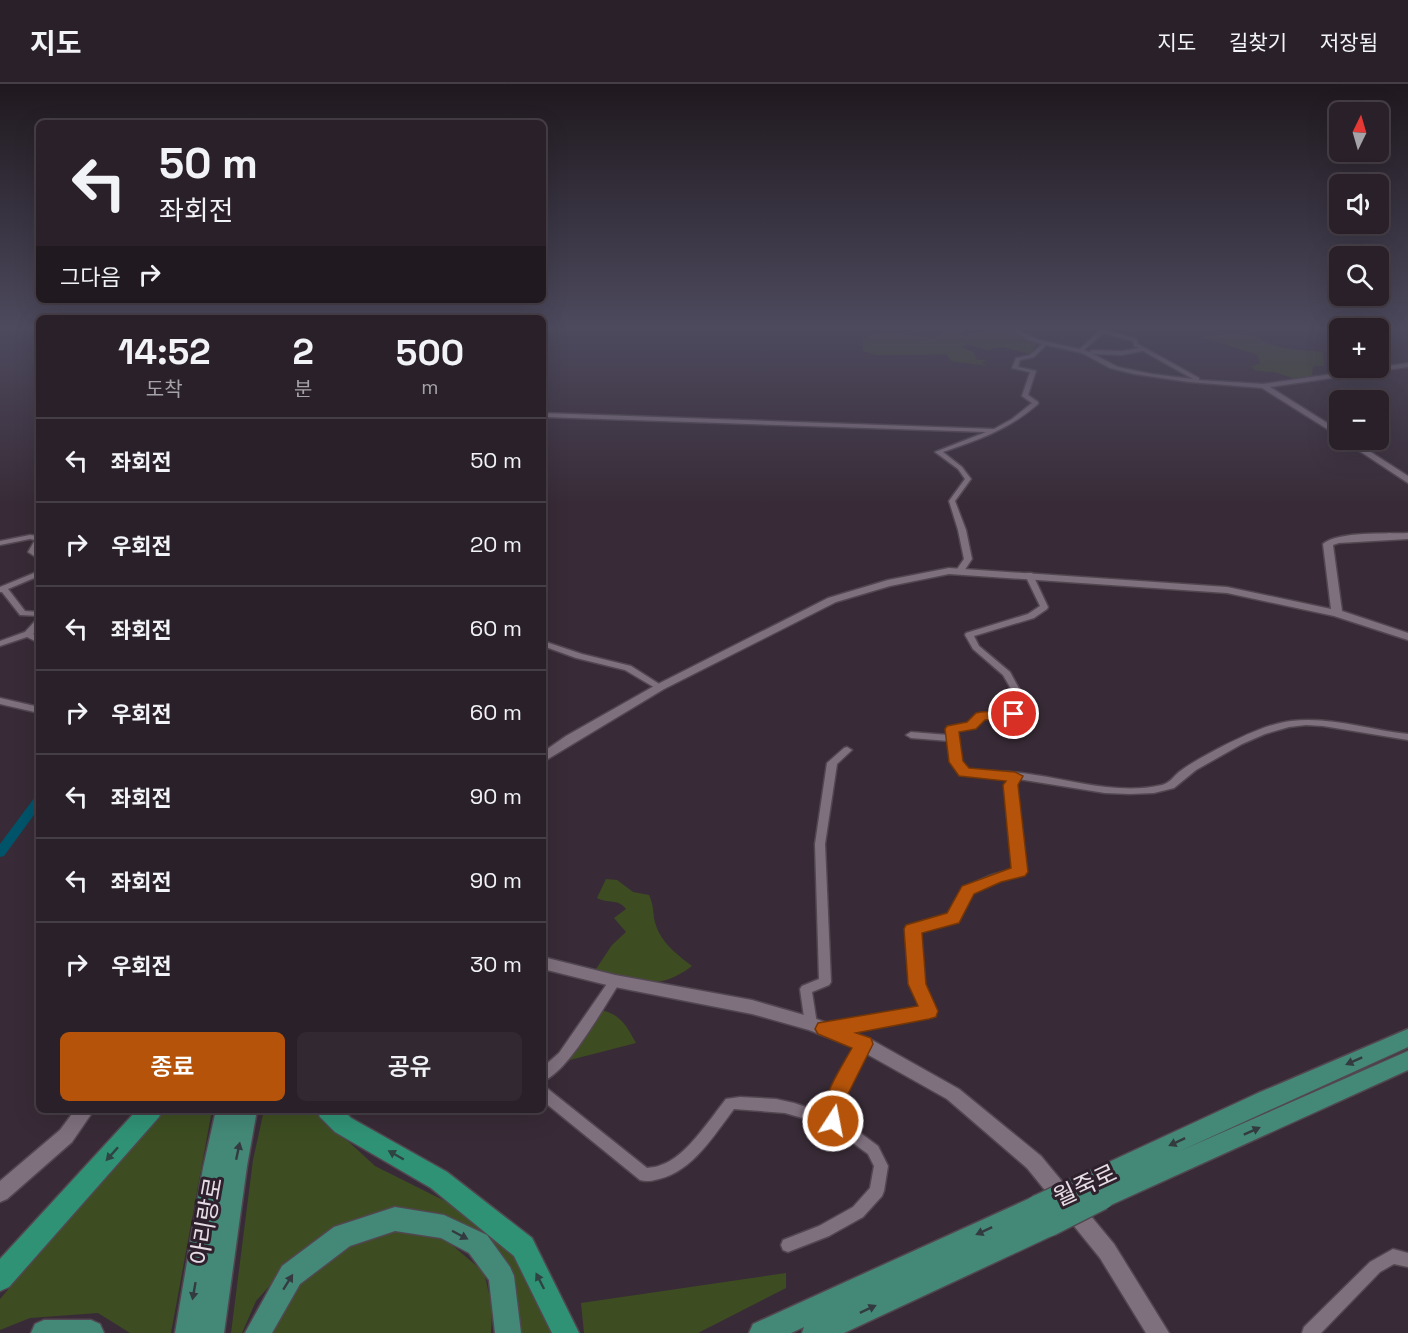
<!DOCTYPE html>
<html lang="ko">
<meta charset="utf-8">
<style>
:root{--surface:#2a2029;--page:#322831;--text:#f1f3f6;--muted:#a5a3a8;--line:#463e46;--accent:#b45309}
body{margin:0;font-family:"Space Grotesk","Noto Sans KR",sans-serif;background:var(--page);color:var(--text);height:100vh;display:flex;flex-direction:column;font-size:22px;white-space:nowrap}
*{box-sizing:border-box;margin:0}
p{font-size:20px;color:var(--muted)}
.icon{flex:none;width:33px;height:33px;fill:none;stroke:currentColor;stroke-width:2;stroke-linecap:round;stroke-linejoin:round}
.map{position:relative;flex:1;overflow:hidden}
.drawer{position:absolute;left:36px;top:231px;width:510px;height:798px;display:flex;flex-direction:column;background:var(--surface);border-radius:9px;box-shadow:0 6px 24px #0002,0 0 0 2px var(--line)}
.drawer>*{flex:none}
.guide{position:absolute;left:36px;top:36px;width:510px;height:183px;border-radius:9px;box-shadow:0 6px 24px #0002,0 0 0 2px var(--line);background:#2a2029;color:var(--text);overflow:hidden}
.needle{width:39px;rotate:5deg}
.controls{position:absolute;left:1329px;top:18px;display:grid;gap:12px}
.controls a{display:grid;place-items:center;width:60px;height:60px;border-radius:9px;background:var(--surface);box-shadow:0 6px 24px #0002,0 0 0 2px var(--line);font-size:30px}
.pin{position:absolute;display:grid;place-items:center;width:51px;height:51px;color:#fff;margin:-26px;border:3px solid #fff;border-radius:50%;box-shadow:0 2px 6px #0007}
.me{position:absolute;width:66px;margin:-33px;rotate:11deg;stroke-linejoin:round;filter:drop-shadow(0 0 4px #0008)}
.turn{display:flex;align-items:center;gap:21px;height:126px;padding:0 24px;font-size:27px}
.turn .icon{width:78px;height:78px;stroke-width:2.5}
.turn b{display:block;font-size:42px;line-height:51px}
.then{display:flex;align-items:center;height:57px;padding:0 24px;background:#0003;gap:12px;font-size:22px}
.eta{display:flex;justify-content:space-evenly;align-items:center;height:102px;text-align:center}
.eta b{font-size:36px;font-weight:600;line-height:42px}
.button{display:flex;gap:12px;margin-top:auto;padding:12px 24px}
.button a{flex:1;height:69px;border-radius:9px;background:var(--accent);color:#fff;font-size:24px;font-weight:600;line-height:69px;text-align:center}
.button a+a{background:var(--page);color:var(--text)}
ul{padding:0;list-style:none}
li{display:flex;align-items:center;gap:18px;height:84px;padding:0 24px;border-top:2px solid var(--line)}
li div{flex:1}
li b{display:block;font-size:22px}
li em{font-style:normal}
header{display:flex;align-items:center;gap:36px;box-sizing:border-box;height:84px;padding:0 30px;background:var(--surface);border-bottom:2px solid var(--line)}
header strong{font-size:28px}
nav{display:flex;gap:33px;margin-inline-start:auto;font-size:21px}
.map>svg:first-child{display:block}
.green{fill:#3d4d21}
.lines{fill:none;stroke-linecap:round;stroke-linejoin:round}
.canal{fill:#00546a;fill-rule:evenodd}
.minor-casing{stroke:#524751;stroke-width:3}
.tertiary-casing{stroke:#524751;stroke-width:3}
.primary-casing{stroke:#524751;stroke-width:3}
.trunk-casing{stroke:#524751;stroke-width:3}
.minor{fill:#7f707e;fill-rule:evenodd}
.tertiary{fill:#7f707e;fill-rule:evenodd}
.primary{fill:#448977;fill-rule:evenodd}
.trunk{fill:#309275;fill-rule:evenodd}
.primary-bridge-casing{stroke:#524751;stroke-width:26;stroke-linecap:butt}
.primary-bridge{stroke:#448977;stroke-width:23}
.oneway{fill:#343b40}
.oneway2{fill:#2f4343}
.route{fill:#b45309;stroke:#753606;stroke-width:1.5}
.labels{text-anchor:middle;dominant-baseline:central;stroke-width:6;stroke-linejoin:round;paint-order:stroke}
.near-street-label{font-size:24px;fill:#e5dce4;stroke:#2e212d}
</style>
<header>
<strong>지도</strong>
<nav><a>지도</a><a>길찾기</a><a>저장됨</a></nav>
</header>
<div class="map">
<svg width="1408" height="1249" viewBox="0 0 1408 1249">
<rect width="100%" height="100%" fill="#382b37"/>
<!-- green -->
<path class="green" d="M945,246H963L964,248H956L969,254L968,249L1010,246L1037,260L1030,270L1003,263L986,266L967,260L962,263L973,268L977,276H986L982,279L987,282L951,277L946,270L877,271L863,267V256L872,251L891,249L934,254L943,250Z
M1230,250L1256,252L1264,258L1284,264L1323,268L1324,282H1313L1312,292L1295,295L1274,288L1256,287L1251,282L1260,280L1258,271L1202,253Z
M606,795L617,796L633,808L649,811C653,820 653,825 654,834C658,856 675,869 692,882C655,910 637,895 596,885L612,861L626,848L614,834L626,825C618,814 608,820 597,814Z
M593,924C619,929 624,937 636,959L570,976L563,965Z
M162,1026H212L171,1249H130L98,1229L30,1234L0,1246V1215Z
M264,1026H314L375,1082L461,1125L506,1159L538,1210L556,1249H510L500,1182L411,1129L293,1176L256,1217L242,1249H231L253,1076Z
M382,1147L440,1151L484,1188L492,1223L491,1249H267L301,1192L341,1164Z
M786,1189V1204L698,1249H584L581,1219Z"/>
<g class="lines">
<!-- canal -->
<path class="canal" d="M39,712V724L4,772L0,773V760L35,713Z"/>
<defs>
<path id="minor" d="M1012,246H1017L1039,256L1080,265L1099,247L1097,246H1105L1137,255L1138,260L1199,294V296L1263,300L1266,302L1263,304L1189,298L1134,290L1110,284L1082,269L1046,261L1034,273L1020,276L1018,283L1036,287L1028,311L1038,318V320C1010,345 978,356 943,368L962,383L971,395L955,417L966,446L972,475L962,490H959L955,488L964,475L958,446L949,417L965,395L958,385L935,368L986,348L543,333V329L994,345L1012,335L1032,319L1022,312L1030,288L1012,284L1016,274L1030,271L1042,260L1028,256ZM1103,249L1133,257L1134,262L1139,264L1122,267L1092,266L1089,268L1084,266ZM1143,267L1193,295L1152,290L1118,283L1093,270L1122,271Z
M30,451L39,452V461L36,467L39,470V475L28,468L35,456L30,455L0,461V457Z
M39,487V492L8,505L25,527L39,528V532L20,531L2,508H0V503Z
M1026,489H1032L1033,491L1048,523L1047,525L1034,534L974,552L979,562L1010,588L1022,610L1019,630L1014,633L984,635L974,644L957,647L961,678L967,686C989,687 1013,687 1035,691C1076,697 1120,711 1162,701C1170,699 1173,693 1179,688C1192,678 1208,670 1223,662C1244,652 1267,640 1291,637C1330,632 1369,646 1408,650V656L1323,642L1306,641L1289,643L1265,650L1242,660L1196,686L1174,704L1154,709L1130,710L1105,709L1018,695L1015,701L1024,787L1023,790L1000,797L972,809L957,837L919,848L923,900L935,927L933,931L886,942L827,949L823,948L821,944L823,940L827,939L886,932L921,924L911,900L907,845L909,842L949,831L964,803L992,791L1013,785L1005,701L1009,695L961,691L951,678L949,657L911,654L906,651L911,648L948,651L947,645L949,643L968,640L978,630L1010,627L1014,610L1003,591L973,565L965,551L966,549L1028,530L1040,522L1025,491Z
M36,536H39V543L33,550L39,553V559L27,553L0,562V557L25,548Z
M543,557L582,570L631,582L664,603L660,606L657,605L625,586L576,574L543,562Z
M0,614L39,623V629L0,620Z
M847,663L852,666L837,680L825,760L831,898L829,901L812,908L817,940L815,944L811,945L807,944L805,940L800,905L802,902L819,895L815,760L827,679L844,664Z
M615,892L619,894L621,897L619,900C603,924 568,988 543,997V983L559,969L611,894Z
M864,955L868,956L870,960L844,1012L840,1034L878,1062L888,1082L884,1107L882,1112L863,1133L829,1152L788,1168L783,1166L781,1161L783,1156L819,1142L853,1123L870,1104L874,1082L868,1070L830,1042L785,1029L734,1025C714,1051 693,1087 659,1095C652,1097 646,1098 640,1096L543,1017V1003L548,1005L647,1084C652,1083 657,1083 661,1081C686,1073 710,1035 726,1015L740,1013L776,1015L794,1019L827,1030L830,1011L860,956Z
M1393,1165L1408,1169V1183L1394,1180L1380,1188L1321,1249H1302L1304,1243L1370,1178Z"/>
<path id="tertiary" d="M1408,279V283L1270,303L1340,347V353L1259,302L1263,300Z
M1343,356H1352L1408,392V399Z
M1408,449V455L1339,459L1333,461L1342,527L1408,549V556L1334,532L1227,509L949,490L890,502L836,518L664,605L543,678V668L566,652L656,601L828,514L888,496L949,484L1227,503L1331,525L1323,460C1338,447 1387,450 1408,449Z
M543,873L615,891L752,916L811,933L870,955L959,1005L1041,1072L1114,1160L1169,1249H1146L1100,1174L1027,1084L947,1015L858,965L809,946L752,930L615,903L543,885Z
M75,1026H94L72,1058L7,1115L0,1118V1097L60,1046Z"/>
<path id="primary" d="M1408,945V963L1180,1067L1408,967V986L1102,1125L1094,1122L1090,1114L1092,1109L1089,1110L1081,1107L1077,1099L1081,1091L1258,1009Z
M216,1026H257L247,1082L224,1249H175L203,1084Z
M1037,1111L1045,1115L1049,1123L1046,1130L1049,1129L1058,1133L1061,1141L1058,1149L844,1249H802L804,1243L791,1249H749L753,1240Z
M395,1123L444,1131L487,1151L510,1183L514,1192L521,1249H495L489,1196L469,1169L441,1154L395,1147L350,1162L300,1200L272,1249H245L282,1182L334,1143Z
M44,1236H91L100,1240L104,1249H31L35,1240Z"/>
<path id="trunk" d="M137,1026H162L159,1033L9,1203L0,1207V1175Z
M317,1026H343L351,1034L447,1088L532,1154L579,1249H552L514,1172L431,1104L335,1048L320,1033Z"/>
</defs>
<!-- minor casing -->
<use href="#minor" class="minor-casing"/>
<!-- tertiary casing -->
<use href="#tertiary" class="tertiary-casing"/>
<!-- primary casing -->
<use href="#primary" class="primary-casing"/>
<!-- trunk casing -->
<use href="#trunk" class="trunk-casing"/>
<!-- minor -->
<use href="#minor" class="minor"/>
<!-- tertiary -->
<use href="#tertiary" class="tertiary"/>
<!-- primary -->
<use href="#primary" class="primary"/>
<!-- trunk -->
<use href="#trunk" class="trunk"/>
<defs>
<path id="primary-bridge" d="M1037,1123L1089,1099
M1049,1141L1102,1114"/>
</defs>
<!-- primary-bridge casing -->
<use href="#primary-bridge" class="primary-bridge-casing"/>
<!-- primary-bridge -->
<use href="#primary-bridge" class="primary-bridge"/>
</g>
<!-- one-way arrows -->
<defs><path id="oneway-solid" d="M-6-.8H1V-3.2L6.5 0L1 3.2V.8H-6Z" transform="scale(1.5)"/></defs>
<g class="oneway">
<use href="#oneway-solid" transform="translate(1354 977) rotate(156)"/>
<use href="#oneway-solid" transform="translate(1252 1047) rotate(-24)"/>
<use href="#oneway-solid" transform="translate(1177 1058) rotate(155)"/>
<use href="#oneway-solid" transform="translate(238 1067) rotate(-78)"/>
<use href="#oneway-solid" transform="translate(984 1147) rotate(155)"/>
<use href="#oneway-solid" transform="translate(460 1151) rotate(28)"/>
<use href="#oneway-solid" transform="translate(288 1198) rotate(-58)"/>
<use href="#oneway-solid" transform="translate(194 1207) rotate(100)"/>
<use href="#oneway-solid" transform="translate(868 1225) rotate(-25)"/>
</g>
<g class="oneway2">
<use href="#oneway-solid" transform="translate(112 1070) rotate(132)"/>
<use href="#oneway-solid" transform="translate(396 1071) rotate(-150)"/>
<use href="#oneway-solid" transform="translate(540 1197) rotate(-117)"/>
</g>
<!-- sky -->
<linearGradient id="sky" x2="0" y2="1"><stop stop-color="#1f181e"/><stop offset="0.58" stop-color="#4d4a5e"/><stop offset="1" stop-color="#4d4a5e" stop-opacity="0"/></linearGradient>
<rect width="1408" height="421" fill="url(#sky)"/>
<!-- route -->
<path class="route" d="M1014,626L1018,627L1020,630L1018,633L985,636L976,645L959,648L963,677L969,684L1015,688L1023,692L1018,701L1028,788L1025,792L1001,798L974,810L959,839L922,849L926,900L938,927L936,933L929,935L856,949L871,954L873,960L847,1012L840,1043L833,1046L826,1043C815,1021 841,984 852,964L818,950L815,945L818,939L918,922L908,900L904,845L906,841L947,829L962,802L1011,784L1003,701L1006,697L959,692L949,678L945,645L947,642L967,638L976,629L981,628Z"/>
<g class="labels">
<!-- near-street labels -->
<g class="near-street-label">
<text transform="translate(1085 1101) rotate(-25)">월죽로</text>
<text transform="translate(206 1137) rotate(-80)">아리랑로</text>
</g>
</g>
</svg>
<div class="controls">
<a><svg class="needle" viewBox="-14 -14 28 28"><path d="M0-13l5 13h-10z" fill="#e53935"/><path d="M0 13l5-13h-10z" fill="#a5a3a8"/></svg></a>
<a><svg class="icon" aria-label="sound" viewBox="0 0 24 24"><path d="M4 9h4l5-4v14l-5-4H4zM17 9q2 3 0 6"/></svg></a>
<a><svg class="icon" aria-label="search" viewBox="0 0 24 24"><circle cx="10" cy="10" r="6"/><path d="M15 15l6 6"/></svg></a>
<a>+</a>
<a>−</a>
</div>
<div class="pin" style="left:1014px;top:630px;background:#d93025"><svg class="icon" aria-label="arrive" viewBox="0 0 24 24"><path d="M6 21V4h12l-3 4 3 4H6"/></svg></div>
<svg class="me" style="left:833px;top:1037px" viewBox="-20 -20 40 40"><circle r="17" fill="#b45309" stroke="#fff" stroke-width="3"/><path d="M0-11L8 9 0 5-8 9z" fill="#fff"/></svg>
<div class="guide">
<div class="turn"><svg class="icon" aria-label="left" viewBox="0 0 24 24"><path d="M17 20v-9H6M10 6l-5 5 5 5"/></svg><div><b>50 m</b>좌회전</div></div>
<div class="then">그다음<svg class="icon" aria-label="right" viewBox="0 0 24 24"><path d="M7 20v-9h11M14 6l5 5-5 5"/></svg></div>
</div>
<section class="drawer">
<div class="eta">
<div><b>14:52</b><p>도착</p></div>
<div><b>2</b><p>분</p></div>
<div><b>500</b><p>m</p></div>
</div>
<ul>
<li><svg class="icon" aria-label="left" viewBox="0 0 24 24"><path d="M17 20v-9H6M10 6l-5 5 5 5"/></svg><div><b>좌회전</b></div><em>50 m</em></li>
<li><svg class="icon" aria-label="right" viewBox="0 0 24 24"><path d="M7 20v-9h11M14 6l5 5-5 5"/></svg><div><b>우회전</b></div><em>20 m</em></li>
<li><svg class="icon" aria-label="left" viewBox="0 0 24 24"><path d="M17 20v-9H6M10 6l-5 5 5 5"/></svg><div><b>좌회전</b></div><em>60 m</em></li>
<li><svg class="icon" aria-label="right" viewBox="0 0 24 24"><path d="M7 20v-9h11M14 6l5 5-5 5"/></svg><div><b>우회전</b></div><em>60 m</em></li>
<li><svg class="icon" aria-label="left" viewBox="0 0 24 24"><path d="M17 20v-9H6M10 6l-5 5 5 5"/></svg><div><b>좌회전</b></div><em>90 m</em></li>
<li><svg class="icon" aria-label="left" viewBox="0 0 24 24"><path d="M17 20v-9H6M10 6l-5 5 5 5"/></svg><div><b>좌회전</b></div><em>90 m</em></li>
<li><svg class="icon" aria-label="right" viewBox="0 0 24 24"><path d="M7 20v-9h11M14 6l5 5-5 5"/></svg><div><b>우회전</b></div><em>30 m</em></li>
</ul>
<div class="button"><a>종료</a><a>공유</a></div>
</section>
</div>
